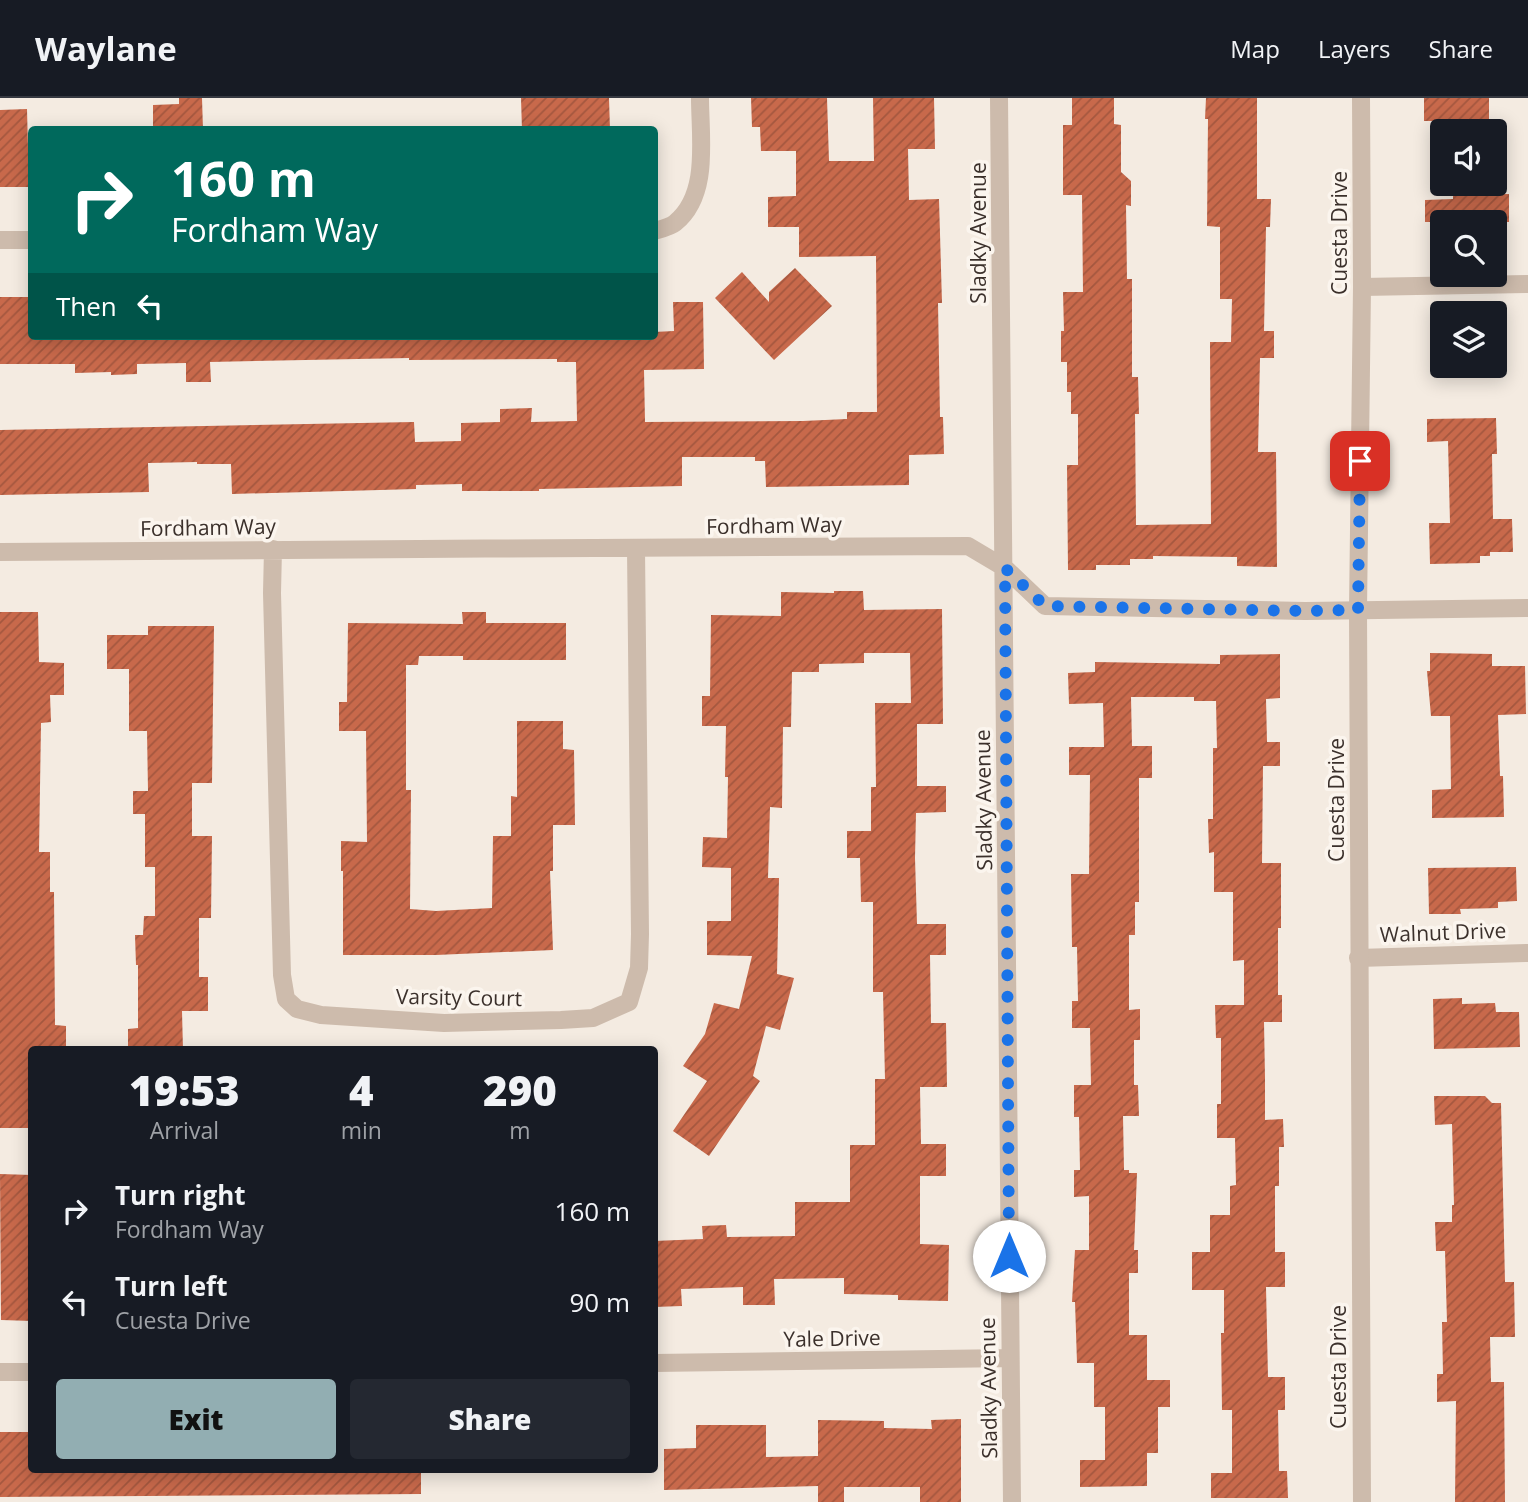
<!DOCTYPE html>
<style>
:root{--surface:#171b24;--page:#242831;--text:#f1f3f6;--muted:#9ea1a6;--line:#363941;--accent:#92aeb2}
body{margin:0;font-family:"Open Sans",sans-serif;background:var(--page);color:var(--text);height:100vh;display:flex;flex-direction:column;font-size:26px;white-space:nowrap}
*{box-sizing:border-box;margin:0}
p{font-size:23px;color:var(--muted)}
.icon{flex:none;width:38px;height:38px;fill:none;stroke:currentColor;stroke-width:2;stroke-linecap:round;stroke-linejoin:round}
.map{position:relative;flex:1;overflow:hidden}
.drawer{position:absolute;left:28px;top:948px;width:630px;height:427px;display:flex;flex-direction:column;background:var(--surface);border-radius:7px;box-shadow:0 4px 18px #0003}
.drawer>*{flex:none}
.hud{position:absolute;left:28px;top:28px;width:630px;height:214px;border-radius:7px;box-shadow:0 4px 18px #0003;background:#00695c;color:#fff;overflow:hidden}
.controls{position:absolute;left:1430px;top:21px;display:grid;gap:14px}
.controls a{display:grid;place-items:center;width:77px;height:77px;border-radius:7px;background:var(--surface);box-shadow:0 4px 18px #0003;font-size:35px}
.pin{position:absolute;display:grid;place-items:center;width:60px;height:60px;color:#fff;margin:-30px;border-radius:14px;box-shadow:0 4px 10px #0006}
.me{position:absolute;width:77px;margin:-38px;rotate:0deg;stroke-linejoin:round;filter:drop-shadow(0 0 5px #0008)}
.turn{display:flex;align-items:center;gap:24px;height:147px;padding:0 28px;font-size:32px}
.turn .icon{width:91px;height:91px;stroke-width:2.5}
.turn b{display:block;font-size:49px;line-height:60px}
.then{display:flex;align-items:center;height:66px;padding:0 28px;background:#0003;gap:14px;font-size:26px}
.eta{display:flex;justify-content:space-evenly;align-items:center;height:119px;text-align:center}
.eta b{font-size:42px;font-weight:800;line-height:49px}
.primary-button{display:flex;gap:14px;margin-top:auto;padding:14px 28px}
.primary-button a{flex:1;height:80px;border-radius:7px;background:var(--accent);color:#111;font-size:28px;font-weight:800;line-height:80px;text-align:center}
.primary-button a+a{background:var(--page);color:var(--text)}
ul{padding:0;list-style:none}
li{display:flex;align-items:center;gap:21px;height:91px;padding:0 28px}
li div{flex:1}
li b{display:block;font-size:26px}
li em{font-style:normal}
header{display:flex;align-items:center;gap:42px;box-sizing:border-box;height:98px;padding:0 35px;background:var(--surface);border-bottom:2px solid var(--line)}
header strong{font-size:33px}
nav{display:flex;gap:38px;margin-inline-start:auto;font-size:24px}
.map>svg:first-child{display:block}
.building{fill:url(#building-hatch)}
.lines{fill:none;stroke-linecap:round;stroke-linejoin:round}
.minor{stroke:#cdbbac;stroke-width:18}
.tertiary{stroke:#cdbbac;stroke-width:18}
.route{stroke:#1a73e8;stroke-width:12;stroke-dasharray:0 21.6}
.labels{text-anchor:middle;dominant-baseline:central;stroke-width:7;stroke-linejoin:round;paint-order:stroke}
.street-label{font-size:21px;fill:#3b302b;stroke:#fbf5ee}
</style>
<header>
<strong>Waylane</strong>
<nav><a>Map</a><a>Layers</a><a>Share</a></nav>
</header>
<div class="map">
<svg width="1528" height="1404" viewBox="0 0 1528 1404">
<defs>
<pattern id="building-hatch" width="6" height="6" patternUnits="userSpaceOnUse" patternTransform="scale(1.75)"><rect width="6" height="6" fill="#c8694b"/><path d="M-1 1l2-2M0 6l6-6M5 7l2-2" fill="none" stroke="#a4573f"/></pattern>
</defs>
<rect width="100%" height="100%" fill="#f4ebe1"/>
<!-- building -->
<path class="building" d="M179,0H202L203,32H153V7L179,6Z
M521,0H609L610,32H522Z
M751,0H827L829,63H874L873,0H934L935,51H908L909,102L939,101L942,205H938L940,319H943L944,356L909,357V387L766,389L765,363H755V359H682V388L539,391V393H462V386L416,387V391L232,396L231,366H197V364L148,365L149,394L0,397V332L414,324L415,344L461,343V325L500,324V311L532,310L531,324L577,323L576,264H557V261L409,262V260L210,264L211,284H186V265L137,266V276L111,277V274L75,275V266H0V199H30L31,238H654V234L674,233L673,204H703L704,271L644,272L645,324L803,323L847,321V314H877L876,158L799,159V129H768V99L796,98V53H761L760,29H752Z
M1072,0H1114V26L1121,27V74L1131,83V108L1126,107L1127,181H1132V279H1138L1139,316H1135L1136,427L1211,426L1210,244H1231L1232,201H1220V129L1207,128L1208,21H1205L1206,0H1257V101H1271L1270,129H1266L1264,233H1274V260H1260L1258,354H1276L1277,469L1237,468V459L1153,458V461H1130V467H1096V472H1068L1067,367H1078V316H1071V294H1067V264H1061V233H1064L1063,194H1083L1082,97H1063V27H1072Z
M1424,0H1489V33H1445V23H1424Z
M27,11L29,89H0V12Z
M1509,96V124H1425V102L1453,101V97Z
M795,170L832,208L774,262L715,200L742,174L769,204V194Z
M1496,320L1497,356H1492L1493,421H1512L1513,454H1490V458H1480V465L1430,466L1429,425H1450L1448,343L1427,344V321Z
M834,493H863L864,512L942,511L943,626H917V688H946V714L916,715L915,760L917,826H946V857H930L931,925H946L947,989H920L921,1046H946V1078H920V1146L949,1147L948,1203L898,1202V1197L844,1196V1180L774,1181L775,1207H743V1189L681,1191L682,1208L654,1209V1143L703,1141L702,1128L726,1127L727,1139L795,1138V1104H850V1047H875V981H885L883,894H873V804H861L860,760H847V733H871V689H876L875,605H911L910,555H864V565L819,566V574H792L791,629H783L782,710L770,709L768,780H779L777,876L794,880L780,932L766,928L753,978L760,983L709,1058L673,1033L707,983L683,968L705,936L714,905L739,911L752,858L707,857V823H731V770L702,769L703,739L727,740L728,679H725L726,628H702V598H710L711,517L781,518V494L834,495Z
M0,514H38L39,564L64,565V597H50L51,624L41,625L39,754H50V794H54L55,927L66,928V952H32V1030H0Z
M462,514H486V525H566V562H463V558H419L418,567H406V692H411L410,811L436,813L492,810L493,738H511V698L517,699V623H563V651L574,652L575,727H553V773H550L553,852L436,857H343V773H341V743L367,744L366,633H339V604H347L348,525L463,526Z
M148,528H214L212,685H192V738H212L211,820H199V879H208V913H182L183,952H128V931L138,930V867H136L135,837H143L144,818H155V769H145V716H133V693H148L147,633H129V571H107V537H148Z
M1430,555L1492,556V568H1525L1526,616L1498,617L1500,678H1503L1504,719L1432,720V692L1451,691L1450,618H1431L1427,573H1430Z
M1280,556V600L1266,601L1267,644H1280V668H1263L1262,765H1281V830H1278V897H1282V924H1264L1265,980V1022L1283,1021L1284,1049H1279V1088H1275V1154H1285V1189H1266L1267,1235L1268,1279H1285V1312H1278L1279,1373H1287L1288,1400H1211V1375H1232V1312H1222L1221,1235H1224V1192H1192V1154H1210V1117H1230V1088L1236,1087L1235,1040H1217V1006H1221V940H1216L1215,907H1244V862L1233,863V794H1214V754L1209,755L1208,721H1213V650H1217L1216,603H1194V599H1131L1132,648H1152V680H1139V804H1135V837H1129V912L1140,911V942H1134V987H1138L1139,1018H1123L1124,1072H1129V1075H1137L1134,1152H1138V1175H1129V1237H1147V1282H1170V1309H1158V1355H1147V1388L1080,1389V1362H1105V1309H1094V1265H1077L1075,1204H1072L1075,1152H1089V1098L1074,1099V1072H1080L1079,1019H1074V987H1091L1090,930H1072V903H1078L1077,849H1072L1071,776H1089L1090,677H1069V649H1104L1103,605L1069,606L1068,575L1095,574V564L1220,566V557Z
M1516,769L1517,803L1498,804V810L1460,811L1461,816H1429L1428,770Z
M1462,900V906L1495,905L1496,914H1519L1520,949L1434,951L1433,901Z
M1434,998H1485L1492,1005H1501L1505,1184H1514L1515,1239H1490L1491,1284H1504L1505,1404H1455L1456,1303L1437,1304V1276H1443L1442,1224H1447L1445,1153H1436L1435,1124H1452V1107H1454L1452,1026L1435,1027Z
M0,1076L32,1077V1223L1,1222Z
M961,1321V1404H920V1389H844V1404H818V1388L664,1392V1351L696,1350V1327H766V1359L818,1358V1322L884,1323V1330L932,1331L931,1322Z
M0,1334H32V1372H421V1396L0,1399Z"/>
<g class="lines">
<!-- minor -->
<path class="minor" d="M999,0L1012,1404
M654,133C661,131 670,129 675,125C710,97 700,40 700,0
M0,142H32
M1362,189L1528,186
M273,451L272,495L282,877L286,901L297,911L321,917L444,925L561,922L593,920L629,904L639,870L640,836L636,451
M0,454C323,450 645,451 968,448L1005,470L1045,508L1305,513L1528,510
M1358,860L1528,855
M654,1265L1010,1260
M0,1274H32"/>
<!-- tertiary -->
<path class="tertiary" d="M1361,0L1362,189L1358,512L1362,1404"/>
</g>
<g class="lines">
<!-- route -->
<path class="route" d="M1009,1158L1005,470L1045,508L1305,513L1358,512L1360,363"/>
</g>
<g class="labels">
<!-- street labels -->
<g class="street-label">
<text transform="translate(978 135) rotate(-90)">Sladky Avenue</text>
<text transform="translate(1339 135) rotate(-90)">Cuesta Drive</text>
<text transform="translate(774 427) rotate(-1)">Fordham Way</text>
<text transform="translate(208 429) rotate(-1)">Fordham Way</text>
<text transform="translate(983 702) rotate(-91)">Sladky Avenue</text>
<text transform="translate(1336 702) rotate(-90)">Cuesta Drive</text>
<text transform="translate(1443 834) rotate(-2)">Walnut Drive</text>
<text transform="translate(459 899) rotate(1)">Varsity Court</text>
<text transform="translate(832 1240) rotate(-1)">Yale Drive</text>
<text transform="translate(1338 1269) rotate(-90)">Cuesta Drive</text>
<text transform="translate(988 1290) rotate(-91)">Sladky Avenue</text>
</g>
</g>
</svg>
<div class="controls">
<a><svg class="icon" aria-label="sound" viewBox="0 0 24 24"><path d="M4 9h4l5-4v14l-5-4H4zM17 9q2 3 0 6"/></svg></a>
<a><svg class="icon" aria-label="search" viewBox="0 0 24 24"><circle cx="10" cy="10" r="6"/><path d="M15 15l6 6"/></svg></a>
<a><svg class="icon" aria-label="layers" viewBox="0 0 24 24"><path d="M12 4l9 5-9 5-9-5zM3 14l9 5 9-5"/></svg></a>
</div>
<div class="pin" style="left:1360px;top:363px;background:#d93025"><svg class="icon" aria-label="arrive" viewBox="0 0 24 24"><path d="M6 21V4h12l-3 4 3 4H6"/></svg></div>
<svg class="me" style="left:1009px;top:1158px" viewBox="-20 -20 40 40"><circle r="19" fill="#fff"/><path d="M0-13L10 11 0 6-10 11z" fill="#1a73e8"/></svg>
<div class="hud">
<div class="turn"><svg class="icon" aria-label="right" viewBox="0 0 24 24"><path d="M7 20v-9h11M14 6l5 5-5 5"/></svg><div><b>160 m</b>Fordham Way</div></div>
<div class="then">Then<svg class="icon" aria-label="left" viewBox="0 0 24 24"><path d="M17 20v-9H6M10 6l-5 5 5 5"/></svg></div>
</div>
<section class="drawer">
<div class="eta">
<div><b>19:53</b><p>Arrival</p></div>
<div><b>4</b><p>min</p></div>
<div><b>290</b><p>m</p></div>
</div>
<ul>
<li><svg class="icon" aria-label="right" viewBox="0 0 24 24"><path d="M7 20v-9h11M14 6l5 5-5 5"/></svg><div><b>Turn right</b><p>Fordham Way</p></div><em>160 m</em></li>
<li><svg class="icon" aria-label="left" viewBox="0 0 24 24"><path d="M17 20v-9H6M10 6l-5 5 5 5"/></svg><div><b>Turn left</b><p>Cuesta Drive</p></div><em>90 m</em></li>
</ul>
<div class="primary-button"><a>Exit</a><a>Share</a></div>
</section>
</div>
